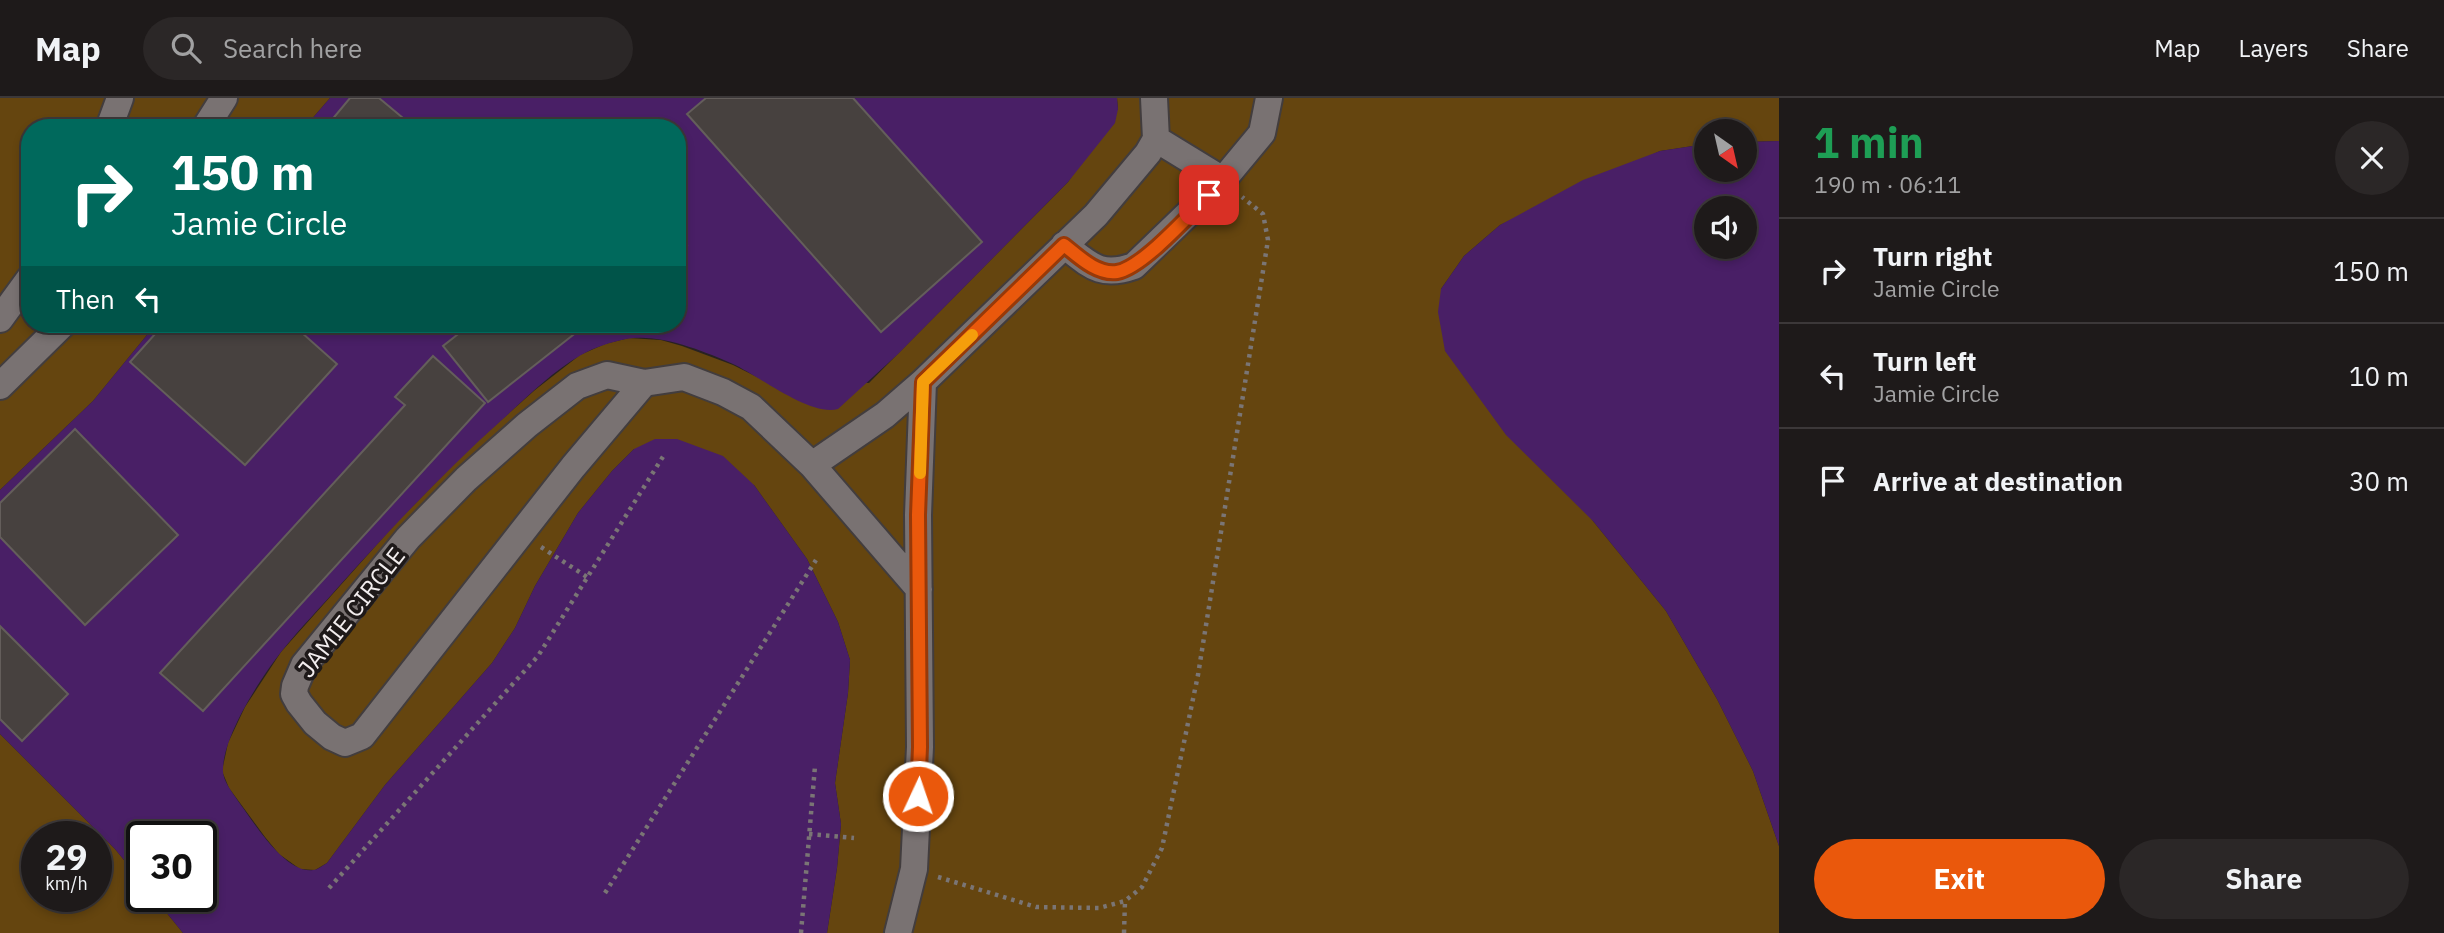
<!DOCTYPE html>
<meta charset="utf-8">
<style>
:root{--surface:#1e1a1a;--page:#2b2727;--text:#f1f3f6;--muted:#a1a1a2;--line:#3c3839;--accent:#ea580c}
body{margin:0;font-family:"IBM Plex Sans",sans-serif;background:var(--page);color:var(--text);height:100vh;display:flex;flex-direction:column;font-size:26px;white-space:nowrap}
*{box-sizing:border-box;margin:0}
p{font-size:23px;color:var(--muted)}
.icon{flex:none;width:38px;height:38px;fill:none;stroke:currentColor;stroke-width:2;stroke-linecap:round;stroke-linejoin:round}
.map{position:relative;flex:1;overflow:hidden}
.details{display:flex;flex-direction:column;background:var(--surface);width:665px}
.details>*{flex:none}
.guide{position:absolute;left:21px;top:21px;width:665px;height:214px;border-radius:28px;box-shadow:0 4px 10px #0003,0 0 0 2px var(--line);background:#00695c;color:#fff;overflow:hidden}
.needle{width:46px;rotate:146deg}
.fabs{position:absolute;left:1694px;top:21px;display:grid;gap:14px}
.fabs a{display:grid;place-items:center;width:63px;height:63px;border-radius:50%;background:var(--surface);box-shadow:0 4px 10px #0003,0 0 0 2px var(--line);font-size:35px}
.speed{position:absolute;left:21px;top:723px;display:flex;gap:14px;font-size:35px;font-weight:700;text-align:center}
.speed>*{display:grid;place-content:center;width:91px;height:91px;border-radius:50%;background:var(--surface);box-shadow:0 4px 10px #0003,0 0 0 2px var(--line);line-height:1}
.speed small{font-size:18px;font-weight:400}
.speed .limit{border:4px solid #111;border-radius:10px;background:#fff;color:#111}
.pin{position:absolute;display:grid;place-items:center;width:60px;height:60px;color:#fff;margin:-30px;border-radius:14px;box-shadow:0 4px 10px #0006}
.me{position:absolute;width:77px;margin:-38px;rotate:3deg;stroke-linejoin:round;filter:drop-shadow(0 0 5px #0008)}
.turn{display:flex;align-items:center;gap:24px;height:147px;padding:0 35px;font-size:32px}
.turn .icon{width:91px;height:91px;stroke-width:2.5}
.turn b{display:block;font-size:49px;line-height:60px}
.then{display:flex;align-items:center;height:66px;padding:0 35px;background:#0003;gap:14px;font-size:26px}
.round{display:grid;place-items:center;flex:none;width:74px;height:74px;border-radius:37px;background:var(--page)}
.overview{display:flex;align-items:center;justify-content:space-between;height:119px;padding:0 35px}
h1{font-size:42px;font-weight:700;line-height:52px;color:#1e9e55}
.action{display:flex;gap:14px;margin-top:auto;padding:14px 35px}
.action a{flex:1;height:80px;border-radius:42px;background:var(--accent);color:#fff;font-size:28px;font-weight:700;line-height:80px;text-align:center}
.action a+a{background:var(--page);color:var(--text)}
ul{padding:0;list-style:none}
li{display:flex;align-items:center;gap:21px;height:105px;padding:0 35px;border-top:2px solid var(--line)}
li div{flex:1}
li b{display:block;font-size:26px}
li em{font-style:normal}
header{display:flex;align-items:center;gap:42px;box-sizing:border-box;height:98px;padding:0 35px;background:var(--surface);border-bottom:2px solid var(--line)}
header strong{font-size:33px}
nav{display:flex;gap:38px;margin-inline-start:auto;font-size:24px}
.search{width:490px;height:63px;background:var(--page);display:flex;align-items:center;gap:18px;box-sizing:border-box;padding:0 24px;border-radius:38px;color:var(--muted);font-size:26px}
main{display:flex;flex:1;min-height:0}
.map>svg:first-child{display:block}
.green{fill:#65450f;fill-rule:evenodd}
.water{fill:#491f66;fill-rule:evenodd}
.building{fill:#47413f;stroke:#645e5b;stroke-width:2}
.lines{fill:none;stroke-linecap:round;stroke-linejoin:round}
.minor-casing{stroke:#423d3e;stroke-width:30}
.path{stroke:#7a7575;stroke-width:4.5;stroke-dasharray:3.5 5;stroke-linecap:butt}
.minor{stroke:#797272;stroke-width:26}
.route-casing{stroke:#983908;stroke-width:18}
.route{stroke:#ea580c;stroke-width:12}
.slow{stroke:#f59e0b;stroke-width:12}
.labels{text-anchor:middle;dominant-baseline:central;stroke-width:7;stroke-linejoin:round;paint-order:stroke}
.street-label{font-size:24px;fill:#f2edee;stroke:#1e1919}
</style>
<header>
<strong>Map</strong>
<div class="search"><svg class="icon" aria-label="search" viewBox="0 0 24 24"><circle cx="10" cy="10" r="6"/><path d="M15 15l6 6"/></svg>Search here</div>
<nav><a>Map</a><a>Layers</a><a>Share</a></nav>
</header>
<main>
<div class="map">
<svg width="1779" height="835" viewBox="0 0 1779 835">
<rect width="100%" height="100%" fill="#282222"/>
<!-- green -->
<path class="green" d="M0,0H330L304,30H30V226H156L93,303L0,392Z
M1117,0H1779V43L1745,44V33H1706V46L1660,53L1500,127L1464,158L1441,191L1593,423L1666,513L1717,601L1753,673L1779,748V835H827L837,770L841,726L835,685L848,595L850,562L838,524L807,461L754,387L634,351L612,373L578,415L535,488L515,530L492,565L385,687L327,765L315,772L300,771L279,756L265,739L229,690L222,673L228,645L245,609L281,554L397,424L471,349L535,292L580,257L605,246L629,240L661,242L682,248L733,267L759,280L869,285L1068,84L1118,11Z
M0,636L115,751L142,784V798H153L183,835H0ZM37,738H96V798H37Z"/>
<!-- water -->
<path class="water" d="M330,0H1117L1118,11L1115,25L1068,84L898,256L838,311C811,319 759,278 733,266C703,253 660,235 626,241C611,244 595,249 581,257C553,273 528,298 504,320C446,372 393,428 341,486C321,509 300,530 281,554C260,581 224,636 223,671C222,682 232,694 238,703C253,723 285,776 313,772C318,772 323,767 327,765L385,687L492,565L515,530L535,488L578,415L612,373L634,351L655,341H677L723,358L754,387L807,461L838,524L850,562L848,595L835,685L841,726L837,770L827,835H183L153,798H201V738H142V784L115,751L0,636V392L93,303L156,226H677V30H304Z
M1779,43V748L1753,673L1717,601L1666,513L1593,423L1506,337L1445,253L1438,214L1441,191L1464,158L1500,127L1583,82L1660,53L1706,46V72H1745V44ZM1706,110H1745V149H1706Z"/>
<!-- building -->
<path class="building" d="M350,0H379L415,30H325Z
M706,0H853L982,144L881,234L687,16Z
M677,134L687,147L677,155Z
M164,226H292L337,266L245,367L130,264Z
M471,226H587L488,304L443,248Z
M433,258L485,305L203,613L160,575L405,307L395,299Z
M75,331L178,437L85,527L0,439V405Z
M0,528L68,596L22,643L0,621Z"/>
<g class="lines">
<defs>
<path id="minor" d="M109,30L120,0
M205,30L224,0
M1223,82L1262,35L1269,0
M1064,147C1090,167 1100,180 1134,168L1223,82L1156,41
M0,221L30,180
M644,285L573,369L362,638L345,645L332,639L315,625L299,605L294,596L295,588L304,567L408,440L466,381L527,327L577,288L607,277L644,285L684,279L723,294L751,309L812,367L919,491
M0,288L63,226
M812,367L885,317L923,284L1096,117L1148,55L1156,41L1154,0
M898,835L914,771L920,649L918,417L923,284"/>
</defs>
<!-- minor casing -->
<use href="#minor" class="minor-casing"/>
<!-- path -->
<path class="path" d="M541,449L587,479
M809,736L854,740
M938,779L1036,809L1099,810L1125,803L1142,789L1162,750L1198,577L1268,142L1263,116L1242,99
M329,790L538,558L664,357
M605,795L816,462
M801,835L815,668
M1124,835L1125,803"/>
<!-- minor -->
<use href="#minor" class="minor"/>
</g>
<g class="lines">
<defs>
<path id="route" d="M918,698L920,649L918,417L923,284L1064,147C1078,158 1097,177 1117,174C1142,170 1190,116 1209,97"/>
</defs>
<!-- route casing -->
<use href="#route" class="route-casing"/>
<!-- route -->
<use href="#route" class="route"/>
<!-- slow -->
<path class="slow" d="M920,375L923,284L972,237"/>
</g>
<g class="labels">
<!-- street labels -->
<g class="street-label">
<text transform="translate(351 514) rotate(-52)">JAMIE CIRCLE</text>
</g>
</g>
</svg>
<div class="fabs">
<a><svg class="needle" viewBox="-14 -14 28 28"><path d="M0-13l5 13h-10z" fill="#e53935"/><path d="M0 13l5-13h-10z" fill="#a1a1a2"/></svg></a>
<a><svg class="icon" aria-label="sound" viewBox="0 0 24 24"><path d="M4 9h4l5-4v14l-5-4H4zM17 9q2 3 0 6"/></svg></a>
</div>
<div class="speed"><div>29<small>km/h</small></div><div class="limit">30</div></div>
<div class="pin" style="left:1209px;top:97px;background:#d93025"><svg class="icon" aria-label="arrive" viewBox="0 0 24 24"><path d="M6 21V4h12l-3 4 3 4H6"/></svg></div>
<svg class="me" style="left:918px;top:698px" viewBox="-20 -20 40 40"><circle r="17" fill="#ea580c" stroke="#fff" stroke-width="3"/><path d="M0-11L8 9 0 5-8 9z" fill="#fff"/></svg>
<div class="guide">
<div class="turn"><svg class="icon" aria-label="right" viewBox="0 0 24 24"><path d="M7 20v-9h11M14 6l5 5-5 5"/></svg><div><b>150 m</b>Jamie Circle</div></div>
<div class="then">Then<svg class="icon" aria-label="left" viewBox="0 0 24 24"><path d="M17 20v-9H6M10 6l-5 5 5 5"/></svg></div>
</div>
</div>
<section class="details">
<div class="overview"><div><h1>1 min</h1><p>190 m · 06:11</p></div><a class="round"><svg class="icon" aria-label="close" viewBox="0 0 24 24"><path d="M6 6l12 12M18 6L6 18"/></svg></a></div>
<ul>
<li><svg class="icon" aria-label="right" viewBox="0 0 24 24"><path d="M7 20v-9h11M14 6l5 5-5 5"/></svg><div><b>Turn right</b><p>Jamie Circle</p></div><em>150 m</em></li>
<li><svg class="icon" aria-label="left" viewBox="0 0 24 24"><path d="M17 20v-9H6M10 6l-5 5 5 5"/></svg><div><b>Turn left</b><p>Jamie Circle</p></div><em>10 m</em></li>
<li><svg class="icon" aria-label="arrive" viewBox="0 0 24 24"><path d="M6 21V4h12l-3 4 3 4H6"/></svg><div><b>Arrive at destination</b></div><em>30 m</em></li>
</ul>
<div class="action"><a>Exit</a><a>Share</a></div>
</section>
</main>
